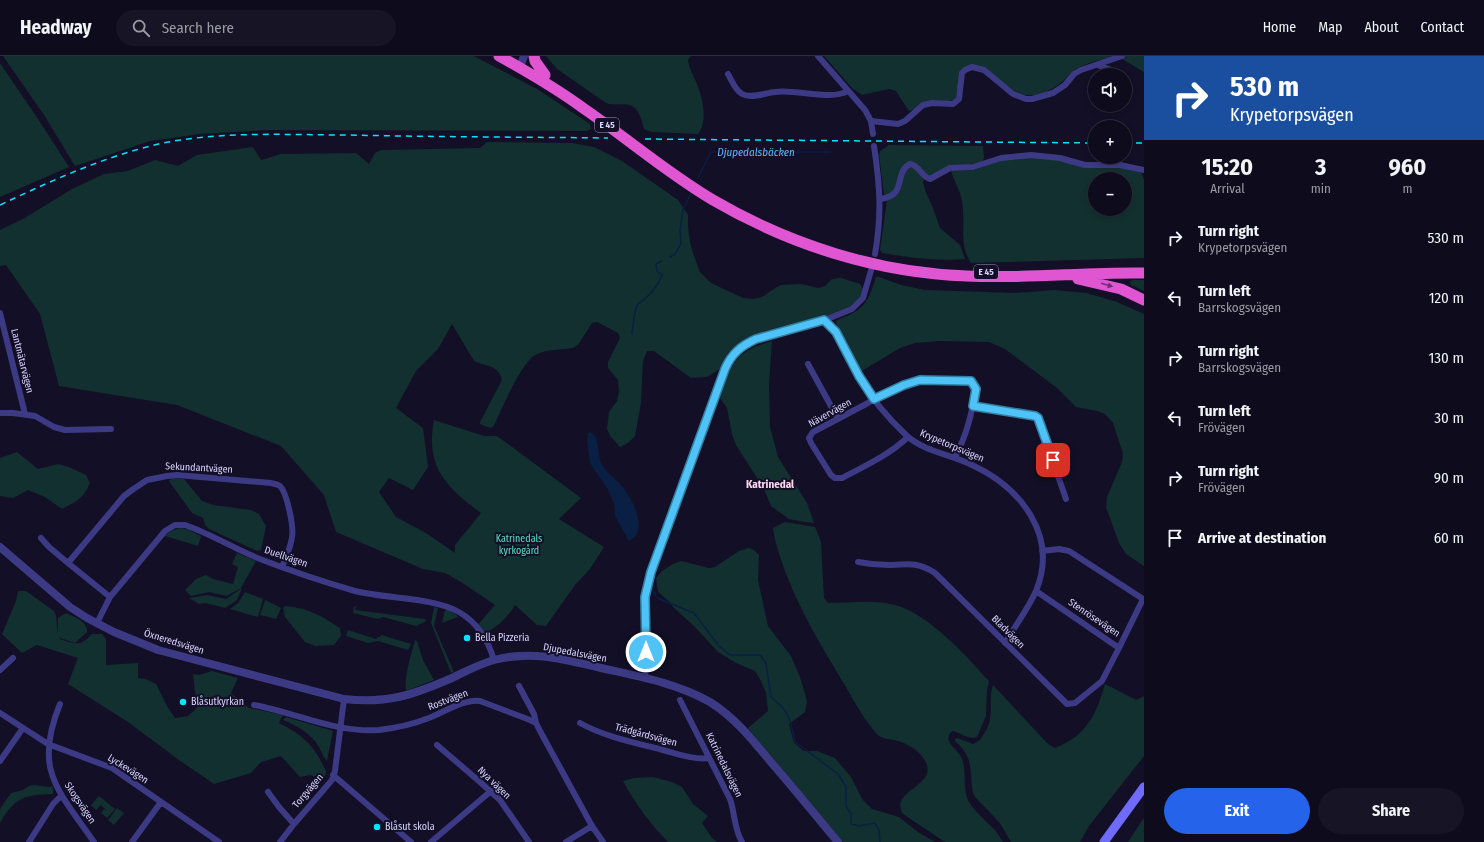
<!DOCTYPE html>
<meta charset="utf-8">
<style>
:root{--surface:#0e0b1c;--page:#171425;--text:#f1f3f6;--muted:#9b9ba3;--line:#2e2b3b;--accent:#2563eb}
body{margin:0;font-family:"Fira Sans Condensed",sans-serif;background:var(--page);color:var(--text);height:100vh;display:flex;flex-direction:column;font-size:15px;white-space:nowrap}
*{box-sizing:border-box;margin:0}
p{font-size:13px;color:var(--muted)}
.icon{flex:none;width:22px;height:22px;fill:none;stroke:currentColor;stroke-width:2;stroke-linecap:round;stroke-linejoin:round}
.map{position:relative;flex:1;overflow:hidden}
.sheet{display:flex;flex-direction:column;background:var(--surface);width:340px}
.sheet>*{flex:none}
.guide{background:#1a4fa0;color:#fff;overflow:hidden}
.controls{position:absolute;left:1088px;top:12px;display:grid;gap:8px}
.controls a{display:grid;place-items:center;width:44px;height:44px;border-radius:50%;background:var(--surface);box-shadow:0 2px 6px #0003,0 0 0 1px var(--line);font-size:20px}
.pin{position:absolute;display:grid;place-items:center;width:34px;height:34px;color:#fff;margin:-17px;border-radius:8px;box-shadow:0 2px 6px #0006}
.me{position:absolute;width:44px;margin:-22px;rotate:0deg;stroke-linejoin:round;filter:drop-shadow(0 0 3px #0008)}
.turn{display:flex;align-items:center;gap:14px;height:84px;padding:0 20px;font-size:18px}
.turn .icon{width:52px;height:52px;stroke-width:2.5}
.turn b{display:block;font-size:28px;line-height:34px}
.eta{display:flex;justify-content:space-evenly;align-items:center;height:68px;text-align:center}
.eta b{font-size:24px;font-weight:700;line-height:28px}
.primary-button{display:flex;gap:8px;margin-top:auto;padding:8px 20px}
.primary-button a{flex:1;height:46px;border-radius:24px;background:var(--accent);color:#fff;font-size:16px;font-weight:700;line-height:46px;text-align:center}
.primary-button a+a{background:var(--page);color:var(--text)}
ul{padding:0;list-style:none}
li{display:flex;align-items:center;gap:12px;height:60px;padding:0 20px}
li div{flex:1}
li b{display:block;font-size:15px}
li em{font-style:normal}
header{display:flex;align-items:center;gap:24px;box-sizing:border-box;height:56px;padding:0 20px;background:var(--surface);border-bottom:1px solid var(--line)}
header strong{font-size:19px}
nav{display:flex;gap:22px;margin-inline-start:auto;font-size:14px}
.search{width:280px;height:36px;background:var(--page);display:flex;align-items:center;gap:10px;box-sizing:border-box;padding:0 14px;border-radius:22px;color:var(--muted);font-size:15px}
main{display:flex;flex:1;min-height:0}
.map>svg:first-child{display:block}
.green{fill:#12302f;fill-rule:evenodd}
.water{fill:#0a1f44}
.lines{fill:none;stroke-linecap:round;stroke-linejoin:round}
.stream{stroke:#0a1f44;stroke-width:1.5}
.minor{stroke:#3d3a85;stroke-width:6}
.tertiary{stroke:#3d3a85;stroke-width:8}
.secondary{stroke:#6f6bff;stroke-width:9}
.trunk{stroke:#e055d1;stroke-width:11}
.rail{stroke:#00e5ff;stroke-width:1.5;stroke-dasharray:6 5;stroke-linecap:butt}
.oneway{fill:#6f2e73}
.route-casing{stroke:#337fa1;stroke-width:10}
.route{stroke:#4fc3f7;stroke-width:7}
.poi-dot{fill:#00e5ff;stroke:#130f26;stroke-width:1.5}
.labels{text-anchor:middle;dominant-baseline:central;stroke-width:4;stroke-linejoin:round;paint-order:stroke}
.shield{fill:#130f26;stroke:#9e99be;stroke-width:1}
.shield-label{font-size:9px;font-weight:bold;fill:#d9d4ff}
.street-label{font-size:10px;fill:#d9d4ff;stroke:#130f26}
.park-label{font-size:10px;fill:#5fe0c0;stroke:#130f26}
.poi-label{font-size:10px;fill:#d9d4ff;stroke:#130f26;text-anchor:start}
.water-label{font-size:11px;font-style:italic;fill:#62b6ff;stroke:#130f26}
.neighbourhood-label{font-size:11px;font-weight:bold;fill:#ffd6f0;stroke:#130f26}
</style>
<header>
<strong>Headway</strong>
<div class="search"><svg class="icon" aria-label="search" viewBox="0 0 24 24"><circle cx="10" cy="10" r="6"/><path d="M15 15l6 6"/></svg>Search here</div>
<nav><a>Home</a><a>Map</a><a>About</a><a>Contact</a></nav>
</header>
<main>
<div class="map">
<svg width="1144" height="786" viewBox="0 0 1144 786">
<rect width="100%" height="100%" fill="#130f26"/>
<!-- green -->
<path class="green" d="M3,0H474L537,33L590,68L591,73L587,75L267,74L199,78L150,85L75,110L44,59Z
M546,0H691L688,4C689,13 694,20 697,28C703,43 708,65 698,78L651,76L644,73C642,65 639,51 629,49C622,47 614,50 606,47L557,13Z
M824,0H1113C1102,4 1089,6 1078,12C1071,15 1068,21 1062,26C1053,34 1037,41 1025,39C1008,36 975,0 960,16L957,42C947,48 939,43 929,45C920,46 916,54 909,55L896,35L889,33L862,39L852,32Z
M1117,0H1144V16Z
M0,7L38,63L69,111L0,141Z
M487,86L572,87L594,91L622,105L678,144L688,159V171L690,186L693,197L700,216L711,227L743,242L753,243L762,241L780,229L801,228L818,232L825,230L832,223L841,222L860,228L863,233C862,235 862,239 861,242C850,259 775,274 754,280L744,284L729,296L721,312L707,321L691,322L654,295H647L643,305L641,347L635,380L628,387L620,391L610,380L607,373L609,356L617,345L619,336L618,324L608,312V306L620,282L618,277L597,266L592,267L578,289L573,292C561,294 547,293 537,298C521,305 502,354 493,371L490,372L480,368V366L502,324C498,308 486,311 474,305L452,268L438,293L416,315L396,352L423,372L428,411L413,434L389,422L379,436L396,461L426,477L455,497V489L481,457C446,431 425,411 434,364L484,380H497L581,442L559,463L604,491L590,513L575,529L546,570L537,569L515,549C508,561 498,570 486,577L476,571L495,549L461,526L445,517L423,513L336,476L324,439L281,390L177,349L59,330L40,258L6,209L0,210V174L23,163L72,133L104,118L128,115L155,104L178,110L197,99L253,91L261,104L281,98L356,97L369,108L375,97L381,94L480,92Z
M889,89L983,90L984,102L982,106L959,110L930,121L908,107L895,135L886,140L884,138L879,99L880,95Z
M1018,102H1050L1091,112L1116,111L1138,114L1142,118L1144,124V202L971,207C958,188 966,166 962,145C960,134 954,125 951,115L974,114L1002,104ZM1095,123H1125V153H1095Z
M912,110L925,122L923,126L926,137L933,152L940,172L960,189L965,203C937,205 909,202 882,197L880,194L887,144L905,116Z
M876,221H879L901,229L925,234L1016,237L1054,234L1087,237L1117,246L1144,258V510L1126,498L1119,487L1106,451L1107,441L1122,406L1123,398L1113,367L1105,358L1097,355L1076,351L1057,332L1005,293L989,286L940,285L915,287L900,292L860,316L837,271L836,265C841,262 846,261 851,258C867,251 871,237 876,221Z
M1134,224H1144V235L1131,229L1130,225Z
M772,285L769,328L770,371L778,401L807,447L814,467L804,466L789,463L771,450L764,433L736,389L732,378L727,352L720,342C733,306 733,297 772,285Z
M17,396L38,413L58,408L69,411L86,419L90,427C83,443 77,445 62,453L45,441L28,434L13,442L0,440V402Z
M172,422L184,423L202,445L213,449L251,454L259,458L266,470L261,494L257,495L209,473L205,469L203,462L192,457L169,425Z
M785,466L815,471L821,486L824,542L828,547C850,547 874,543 895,549C929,558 966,600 989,625L987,634L986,660L977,681C968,684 961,677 953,675L950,677L948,683C951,691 959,695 962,703C967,717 962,733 969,746C978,761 995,770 1003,786H945L903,758C887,732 947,730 921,699C916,692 903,686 895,684C889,683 882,683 878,679C865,665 855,647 846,631C821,590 795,547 780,501C777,491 774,482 773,472Z
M181,472L189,474L201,480L198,490L165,480C170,475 174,473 181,472Z
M749,492L754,494L759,499L758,524L768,570L791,600L800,621L807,645L805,656L789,668L794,687L804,695H817L835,702L851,721L862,743L872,753L899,761L918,776L935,786H843L748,672L768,655L766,637L761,625L755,615L736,607L718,596L695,571L673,551L671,547L658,536L656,522L662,515L673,508L681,505L709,512L715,511L739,495Z
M237,497L256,505L241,532L227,540L209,536L191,540L185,534L196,523L206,519L213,523L233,528L238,511L232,508Z
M242,532L237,544L225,552L205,547L199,548L189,542L208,539L226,543Z
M18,535H26L54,555C58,561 56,570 58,577V562L66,557C74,561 88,565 87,576L75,587L60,582L59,579L60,583C74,588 80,591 92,578H102L106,583V609L138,607V622L146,623L156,628L167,650L175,662L188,660L197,652L193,618L199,619L212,615L238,622L231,637L249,652L283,659L279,667C302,678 316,691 326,716L324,724L310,719L300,721L281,700L261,706L251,717L214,728L179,704L128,666L68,628L78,602L37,589L22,597L2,578L16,545Z
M245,536L263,543L258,561L230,553L238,547Z
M265,544L281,552L276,563L260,559Z
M285,550C308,552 320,559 340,572L341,580L334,589L315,590L305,586L285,561L283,552Z
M356,550L355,554L425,563L426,565L416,570L383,561L378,563L353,557L354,551Z
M434,551L438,552L434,570L454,616L451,617L431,567Z
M447,553L457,559L458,561L442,567L445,554Z
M348,574L376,583L378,581H380L381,579L411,588L408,594L378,585L368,587L346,580Z
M415,584L417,585L423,604L434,624L406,635C404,618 411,601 415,584Z
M1105,628L1136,644L1144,640V700L1089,770L1080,786H1011L1000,767L975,741L973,737C970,723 973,706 964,695C962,691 958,688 955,685V683L957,682L973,688C978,686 981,683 984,678C996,659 987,646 993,629L1048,688L1055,692C1087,679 1096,659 1105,628Z
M286,661L333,675L327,705C323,701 322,696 319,691C311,677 297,670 283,664Z
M653,721L672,726L682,731L693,748L708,760L702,767L712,782L717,786H668C650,768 635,747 623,725L634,722Z
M34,729L49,731L53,730V738C24,739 15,741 0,767V753L11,737L23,734L29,730Z
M99,740L115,753L107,762L101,757L104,753L107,755L101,749L96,754L91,749Z
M117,752L124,757L114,769L108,764Z
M1144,762V786H1128L1143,763Z"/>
<!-- water -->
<path class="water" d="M590,376C602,382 596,401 603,410C607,417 615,422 620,428C631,440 651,475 629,485L615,460L614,447L607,432L590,407L587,386L588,378Z"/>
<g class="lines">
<!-- stream -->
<path class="stream" d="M698,122L711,96H830
M670,201L675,198L681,188L680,174L683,154L692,135
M632,278L634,261L637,249C649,241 657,232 662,219L657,215L656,208L662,205
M651,530L657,542L694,557L719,590L730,599H760L766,607L771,641C790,656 790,663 795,686L838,718L846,731V750L851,758V768L859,770L875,767L879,774L880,786"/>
<!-- minor -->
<path class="minor" d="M818,0L865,54L871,65L873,78
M1097,9L1109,13L1116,19
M728,18C732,25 735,34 742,38C751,43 765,37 775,36C797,33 830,45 848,35
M871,65L898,68L905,65L923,49L932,47L953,48L959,43L962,17L965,14L972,11L984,14L1013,38L1026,43H1032L1053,37L1065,29L1074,18L1081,14L1122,0
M874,90C880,130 882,158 875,198
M881,143C908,139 893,117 910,108C919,109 921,120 930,123L950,112L973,111L1001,102L1031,99L1060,102L1085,109H1120L1144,114
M0,257L25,358
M825,264C828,268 832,271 835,275C844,287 851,307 859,321C871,342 888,362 906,379C924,396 951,398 972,409C1020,431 1059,479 1036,535C1028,553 1015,570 1005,587
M808,308L838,363
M973,350L1035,359L1038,362L1066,443
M0,357H13L35,360L54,371L65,374L111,373
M908,381C889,399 865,410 842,422H835L831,419L811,387L809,382L813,376L868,347L874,343L904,329L920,324L971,325L976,333C972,356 967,379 955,401
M41,482L49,491L68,507L110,541
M858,506C868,508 879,509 889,509C909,508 918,506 935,517L1067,648L1075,647L1102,625L1119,592
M68,507L124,440L132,434L147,424L167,420L177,419L271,427C274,428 277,428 280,430C287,437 294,471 292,481C291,491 286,501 282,511
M1036,535L1119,592L1143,543L1069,495L1059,493L1042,495
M97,567L110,541L165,475L175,469H185C211,478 235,493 260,503C291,515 324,526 355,535C387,543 432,541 459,556C478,567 488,584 494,604
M0,614L13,602
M645,622L646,610L645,541L647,528L730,303L741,291L756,283L825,264L852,253L863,242L872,211
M519,630L534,658L536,667
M680,644L730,743C735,757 734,773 742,786
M60,648C33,714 58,734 94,786
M254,649C297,657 335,677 379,674C395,672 411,669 426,663C441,658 465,642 480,645L530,664L536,667L540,675L592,770L603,786
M0,657L48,688L112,712L219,786
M580,667C605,681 636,687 663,694C678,698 694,704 709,702
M437,689L480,726L500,744L529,786
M0,705L23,672
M333,719L411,786
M268,736L279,751L294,768
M29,786L53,748L61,740
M132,786L161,746
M280,786L294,768L332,724L335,715L344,643
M431,786L491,735
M566,786L592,770"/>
<!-- tertiary -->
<path class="tertiary" d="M520,11L524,0
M0,491L70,551L87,562L114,576L158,594L344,643C387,648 413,639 452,622C465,616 479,608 494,604C532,594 563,603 601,612C637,620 677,627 710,646C734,661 752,683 770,705C793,731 815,759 838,786"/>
<!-- secondary -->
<path class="secondary" d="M1104,786L1144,731"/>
<!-- trunk -->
<path class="trunk" d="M499,0C528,16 557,33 583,52C627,82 667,117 713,144C790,189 878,217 967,220C1026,223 1085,216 1144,217
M534,0L535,5L545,19
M1078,223L1121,233L1144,244"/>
<!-- rail -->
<path class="rail" d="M645,83L1095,87
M1125,87H1144
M0,149C53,124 105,100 163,87C224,75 287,79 349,79C436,81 522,81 608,82"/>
</g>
<!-- one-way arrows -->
<defs><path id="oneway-solid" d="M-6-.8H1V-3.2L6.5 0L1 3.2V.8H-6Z"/></defs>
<use class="oneway" href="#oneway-solid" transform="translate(1107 229) rotate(16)"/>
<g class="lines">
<defs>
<path id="route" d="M646,596L645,541L651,516L725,313C732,297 741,290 756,283L824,264L836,276L859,320L874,343L904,329L920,324L971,325L976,333L973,350L1035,360L1038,362L1053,404"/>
</defs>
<!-- route casing -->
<use href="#route" class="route-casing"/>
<!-- route -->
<use href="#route" class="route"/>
</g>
<!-- markers -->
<g class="poi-dot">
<circle cx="467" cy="582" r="4"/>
<circle cx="183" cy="646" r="4"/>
<circle cx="377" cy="771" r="4"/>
</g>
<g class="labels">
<!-- shield labels -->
<g class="shield">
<rect x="595" y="62" width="24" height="14" rx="3"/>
<rect x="974" y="209" width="24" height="14" rx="3"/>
</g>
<g class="shield-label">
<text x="607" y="69">E 45</text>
<text x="986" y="216">E 45</text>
</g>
<!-- street labels -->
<g class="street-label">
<text transform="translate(22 305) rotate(76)">Lantmätarvägen</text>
<text transform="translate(830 357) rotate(-29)">Nävervägen</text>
<text transform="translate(952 390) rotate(23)">Krypetorpsvägen</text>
<text transform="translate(199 412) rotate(3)">Sekundantvägen</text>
<text transform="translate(286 501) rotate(19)">Duellvägen</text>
<text transform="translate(1094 562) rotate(34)">Stenrösevägen</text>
<text transform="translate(1008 576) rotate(45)">Bladvägen</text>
<text transform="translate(174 586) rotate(17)">Öxneredsvägen</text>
<text transform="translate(575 597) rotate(11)">Djupedalsvägen</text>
<text transform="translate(448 644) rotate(-21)">Rostvägen</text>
<text transform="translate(646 679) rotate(15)">Trädgårdsvägen</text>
<text transform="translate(724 709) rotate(64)">Katrinedalsvägen</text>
<text transform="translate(128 713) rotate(32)">Lyckevägen</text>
<text transform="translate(494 727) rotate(44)">Nya vägen</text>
<text transform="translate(308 735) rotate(-50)">Torgvägen</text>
<text transform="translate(80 747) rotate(56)">Skogsvägen</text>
</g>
<!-- park labels -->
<g class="park-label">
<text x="519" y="483">Katrinedals<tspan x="519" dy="12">kyrkogård</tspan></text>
</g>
<!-- poi labels -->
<g class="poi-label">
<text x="475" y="582">Bella Pizzeria</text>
<text x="191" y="646">Blåsutkyrkan</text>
<text x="385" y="771">Blåsut skola</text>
</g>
<!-- water labels -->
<g class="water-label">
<text x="756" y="96">Djupedalsbäcken</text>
</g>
<!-- neighbourhood labels -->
<g class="neighbourhood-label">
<text x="770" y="428">Katrinedal</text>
</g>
</g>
</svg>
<div class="controls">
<a><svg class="icon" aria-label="sound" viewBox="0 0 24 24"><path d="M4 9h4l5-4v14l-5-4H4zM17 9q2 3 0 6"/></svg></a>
<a>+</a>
<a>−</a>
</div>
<div class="pin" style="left:1053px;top:404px;background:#d93025"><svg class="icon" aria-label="arrive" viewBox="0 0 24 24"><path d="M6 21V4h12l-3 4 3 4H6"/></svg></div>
<svg class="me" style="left:646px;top:596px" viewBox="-20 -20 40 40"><circle r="17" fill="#4fc3f7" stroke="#fff" stroke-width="3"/><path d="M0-11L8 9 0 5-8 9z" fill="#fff"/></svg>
</div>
<section class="sheet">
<div class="guide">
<div class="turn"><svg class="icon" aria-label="right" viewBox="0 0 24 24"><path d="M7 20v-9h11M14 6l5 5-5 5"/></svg><div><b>530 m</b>Krypetorpsvägen</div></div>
</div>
<div class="eta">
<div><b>15:20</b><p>Arrival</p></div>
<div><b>3</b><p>min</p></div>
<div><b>960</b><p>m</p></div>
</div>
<ul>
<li><svg class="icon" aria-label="right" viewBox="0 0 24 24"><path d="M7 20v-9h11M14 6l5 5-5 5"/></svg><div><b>Turn right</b><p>Krypetorpsvägen</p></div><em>530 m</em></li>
<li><svg class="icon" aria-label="left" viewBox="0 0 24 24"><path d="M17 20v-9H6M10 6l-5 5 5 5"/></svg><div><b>Turn left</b><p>Barrskogsvägen</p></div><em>120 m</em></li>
<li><svg class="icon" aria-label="right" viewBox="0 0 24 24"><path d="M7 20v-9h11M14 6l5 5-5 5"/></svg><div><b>Turn right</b><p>Barrskogsvägen</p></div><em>130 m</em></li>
<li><svg class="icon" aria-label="left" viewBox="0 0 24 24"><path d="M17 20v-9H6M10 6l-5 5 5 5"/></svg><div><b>Turn left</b><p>Frövägen</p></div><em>30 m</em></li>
<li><svg class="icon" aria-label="right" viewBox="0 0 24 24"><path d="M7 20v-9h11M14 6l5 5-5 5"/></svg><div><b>Turn right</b><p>Frövägen</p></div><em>90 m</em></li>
<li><svg class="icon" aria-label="arrive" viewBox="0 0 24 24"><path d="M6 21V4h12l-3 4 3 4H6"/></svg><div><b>Arrive at destination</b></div><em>60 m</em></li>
</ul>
<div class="primary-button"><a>Exit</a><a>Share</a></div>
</section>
</main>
